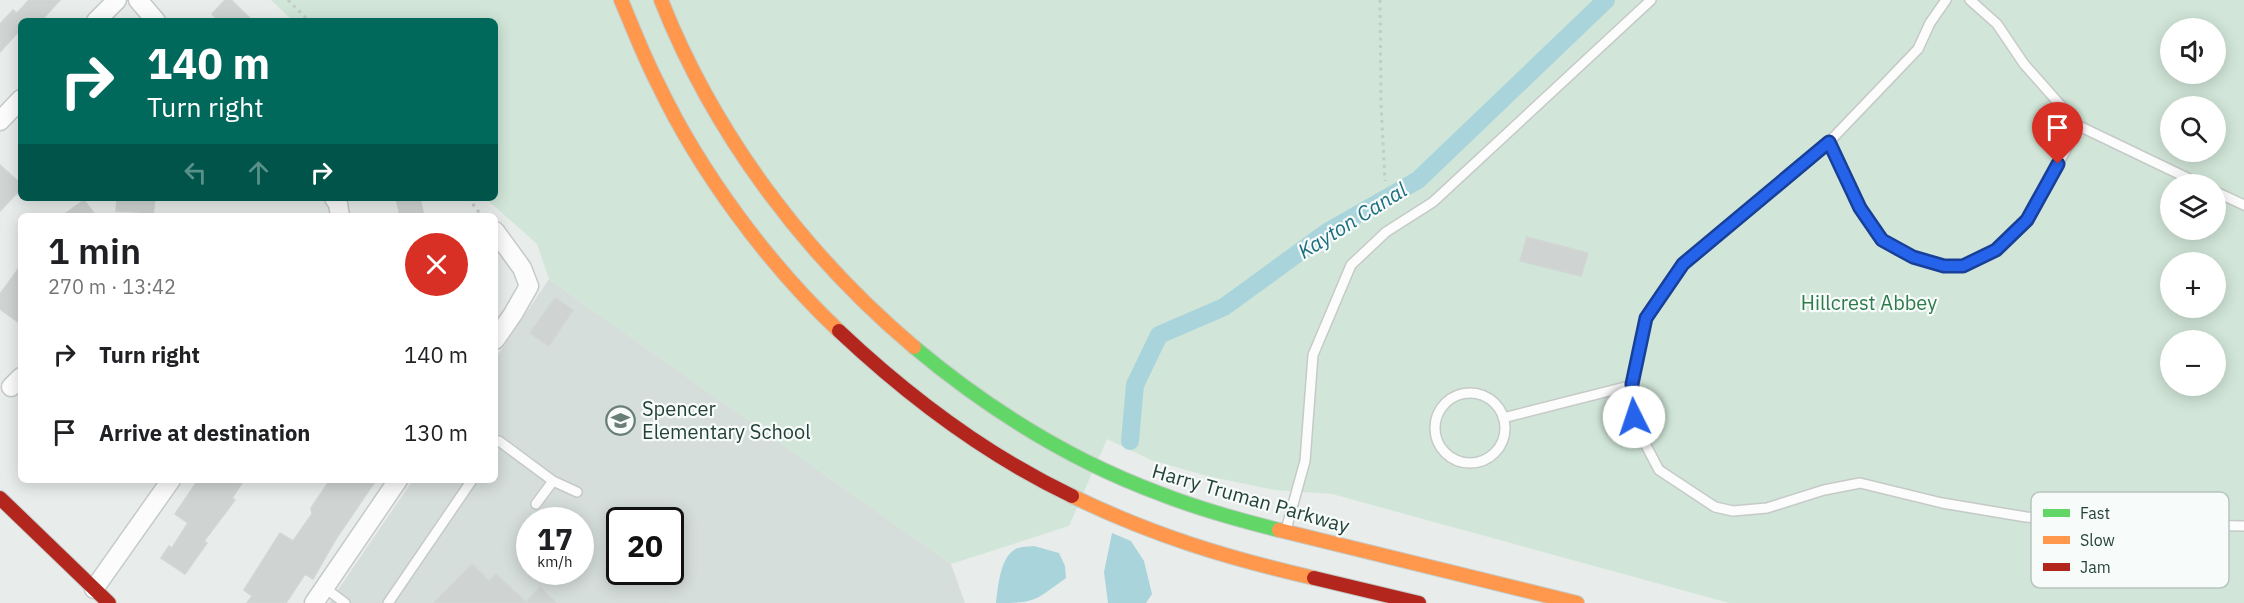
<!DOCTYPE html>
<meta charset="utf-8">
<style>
:root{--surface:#fff;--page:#f6f6f6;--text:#202124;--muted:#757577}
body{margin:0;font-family:"IBM Plex Sans",sans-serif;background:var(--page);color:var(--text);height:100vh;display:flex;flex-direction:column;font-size:22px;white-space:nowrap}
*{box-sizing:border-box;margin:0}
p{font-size:20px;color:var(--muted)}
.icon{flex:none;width:33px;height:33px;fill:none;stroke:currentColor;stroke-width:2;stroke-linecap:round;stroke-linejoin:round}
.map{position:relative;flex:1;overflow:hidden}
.side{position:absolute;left:18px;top:213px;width:480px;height:270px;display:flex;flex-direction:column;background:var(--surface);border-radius:9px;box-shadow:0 3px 15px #0003}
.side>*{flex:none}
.guide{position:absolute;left:18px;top:18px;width:480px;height:183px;border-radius:9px;box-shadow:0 3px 15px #0003;background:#00695c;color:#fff;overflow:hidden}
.controls{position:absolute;left:2160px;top:18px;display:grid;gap:12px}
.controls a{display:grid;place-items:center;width:66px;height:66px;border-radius:50%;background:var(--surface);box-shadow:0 3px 15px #0003;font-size:30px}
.speed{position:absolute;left:516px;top:507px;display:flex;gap:12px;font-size:30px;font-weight:700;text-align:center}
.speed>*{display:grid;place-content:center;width:78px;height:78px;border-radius:50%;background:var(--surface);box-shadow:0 3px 15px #0003;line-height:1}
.speed small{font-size:15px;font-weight:400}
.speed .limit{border:3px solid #111;border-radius:9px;background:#fff;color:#111}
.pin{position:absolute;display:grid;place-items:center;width:51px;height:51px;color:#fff;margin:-62px -26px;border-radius:50% 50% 50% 0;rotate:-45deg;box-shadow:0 0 6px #0007}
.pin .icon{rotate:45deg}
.me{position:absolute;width:66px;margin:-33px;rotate:356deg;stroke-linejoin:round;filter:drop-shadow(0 0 4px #0008)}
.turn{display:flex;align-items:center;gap:21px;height:126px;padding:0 30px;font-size:27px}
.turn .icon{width:78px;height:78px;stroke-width:2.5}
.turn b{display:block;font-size:42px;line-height:51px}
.lanes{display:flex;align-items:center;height:57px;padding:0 30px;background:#0003;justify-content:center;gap:30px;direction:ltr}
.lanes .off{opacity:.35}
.round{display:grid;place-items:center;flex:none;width:63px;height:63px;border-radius:32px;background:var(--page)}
.head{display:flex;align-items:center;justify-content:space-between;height:102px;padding:0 30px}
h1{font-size:36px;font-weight:600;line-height:45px}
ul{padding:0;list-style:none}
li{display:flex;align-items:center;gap:18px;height:78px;padding:0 30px}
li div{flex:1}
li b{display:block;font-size:22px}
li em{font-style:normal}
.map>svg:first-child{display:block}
.built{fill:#d6dedb;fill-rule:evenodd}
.green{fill:#d1e6d8;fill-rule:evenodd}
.water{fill:#a9d4db}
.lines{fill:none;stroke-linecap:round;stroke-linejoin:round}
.canal{stroke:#a9d4db;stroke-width:18}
.building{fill:#cfd4d2;stroke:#d1d6d4;stroke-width:1.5}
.lane-casing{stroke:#c5cac8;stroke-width:12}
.street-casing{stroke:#c5cac8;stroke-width:21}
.fast-casing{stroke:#c3cbc8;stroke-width:16}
.slow-casing{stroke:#c3cbc8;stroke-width:16}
.jam-casing{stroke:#c3cbc8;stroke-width:16}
.path{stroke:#c3ccca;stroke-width:3;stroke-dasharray:3 4.5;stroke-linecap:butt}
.lane{stroke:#fcfcfc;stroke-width:9}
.street{stroke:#fcfcfc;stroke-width:18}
.fast{stroke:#63d668;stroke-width:14}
.slow{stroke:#ff974d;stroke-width:14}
.jam{stroke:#b3261e;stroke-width:14}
.route-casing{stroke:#184099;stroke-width:15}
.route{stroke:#2563eb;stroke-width:10}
.labels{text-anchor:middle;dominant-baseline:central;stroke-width:4.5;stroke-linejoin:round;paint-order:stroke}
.park-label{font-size:20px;fill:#2d7a4b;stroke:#f7fbf9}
.poi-label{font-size:20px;fill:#24423a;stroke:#f7fbf9;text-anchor:start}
.street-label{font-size:20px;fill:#24423a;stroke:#f7fbf9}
.water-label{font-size:21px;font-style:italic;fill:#1c6f80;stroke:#f7fbf9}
.key{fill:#f7fbf9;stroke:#b8c4c0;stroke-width:1.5}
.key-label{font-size:16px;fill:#24423a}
</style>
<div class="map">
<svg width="2244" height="603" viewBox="0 0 2244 603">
<rect width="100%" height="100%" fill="#e8edeb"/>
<!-- built -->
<path class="built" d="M549,279L951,564L965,603H329L413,480H495V359ZM530,520H580V572H530ZM620,520H670V572H620Z"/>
<!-- green -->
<path class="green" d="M271,0H2244V603H1729L1332,494L1275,490L1207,476L1151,460L1107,439L1069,526L951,564L549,279L537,244L485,198H495V21H293ZM2170,28H2216V74H2170ZM2170,106H2216V152H2170ZM2170,184H2216V230H2170ZM2170,262H2216V308H2170ZM2170,340H2216V386H2170Z"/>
<!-- water -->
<path class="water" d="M1112,533L1131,541L1144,561L1152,594L1146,603H1108L1104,572Z
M1034,546L1059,553L1065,566L1066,578C1034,601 1036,603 996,603C998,587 1000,559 1014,550C1020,546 1028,547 1034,546Z"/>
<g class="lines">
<!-- canal -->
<path class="canal" d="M1130,441L1135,385L1159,335L1224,307L1327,232L1418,180L1606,0"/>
</g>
<!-- building -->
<path class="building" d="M29,0H60L41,21H21V29L0,52V24L13,10L17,13Z
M225,0H231L253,21H219L212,14Z
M0,165L21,184V189L0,211Z
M117,198H155L153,216H139V212L116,211Z
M396,198H420L424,216H400Z
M84,200L96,216H62Z
M1527,237L1588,253L1581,276L1520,261Z
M21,265V324L0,309V294Z
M555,298L573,310L549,346L530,333Z
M198,480H244L232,498L235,500L204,541L207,543L185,574L161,558L169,546L172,548L188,523L175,514Z
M330,480H376L336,539L313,579L305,574L286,603H247L252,596L244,590L280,533L293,541L312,514L311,508Z
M472,564L489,581L496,574L526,602L540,587L556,603H434Z"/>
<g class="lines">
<defs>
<path id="lane" d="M1946,0L1930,23L1918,49L1829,142L1683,264L1646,318L1633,385V398L1634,417L1640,434L1659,470L1715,507L1733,511L1767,508L1824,490L1860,483L1942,503L2026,517L2139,524L2244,526
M1970,0L1997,24L2024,64L2079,126L2200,184
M1829,142L1860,208L1882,240L1913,257L1944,266H1963L1996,250L2027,220L2079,126
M2216,192L2244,205
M1435 428a35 35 0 1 1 70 0a35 35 0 1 1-70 0Z
M1503,418L1633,385
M499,441L553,481L536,504
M553,481L577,492
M1287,526L1305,461L1313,355L1351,265L1386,232L1433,202L1651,0
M325,588L345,603
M388,603L472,480"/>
<path id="street" d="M138,0L156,21
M96,21L117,0
M0,121L21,99
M334,198L338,204L340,216
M495,231L522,268L529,286L513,314L495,340
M11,387L21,377
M94,589L171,480
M314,603L398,480"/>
<path id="fast" d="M914,347C987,408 1071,461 1161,494C1199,509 1239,520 1279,530"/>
<path id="slow" d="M621,0C633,28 644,57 658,84C700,172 768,264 839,331
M661,0C714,134 804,254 914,347
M1072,496C1152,535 1227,558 1314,578
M1279,530L1577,603"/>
<path id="jam" d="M839,331C909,397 984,454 1072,496
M0,498L109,603
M1314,578L1419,603"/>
</defs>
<!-- lane casing -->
<use href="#lane" class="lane-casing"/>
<!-- street casing -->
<use href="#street" class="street-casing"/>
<!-- fast casing -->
<use href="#fast" class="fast-casing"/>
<!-- slow casing -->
<use href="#slow" class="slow-casing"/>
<!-- jam casing -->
<use href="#jam" class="jam-casing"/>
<!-- path -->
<path class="path" d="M288,0L309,21
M1380,0L1381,104L1385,181
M468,198L482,216"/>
<!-- lane -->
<use href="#lane" class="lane"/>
<!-- street -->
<use href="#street" class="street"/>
<!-- fast -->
<use href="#fast" class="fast"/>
<!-- slow -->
<use href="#slow" class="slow"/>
<!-- jam -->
<use href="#jam" class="jam"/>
</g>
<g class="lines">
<defs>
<path id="route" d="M1634,417L1632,384L1646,318L1683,264L1829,142L1860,208L1882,240L1913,257L1944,266H1963L1996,250L2027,220L2058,164"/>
</defs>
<!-- route casing -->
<use href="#route" class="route-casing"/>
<!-- route -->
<use href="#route" class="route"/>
</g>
<!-- icons -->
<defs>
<symbol id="school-ring" viewBox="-11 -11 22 22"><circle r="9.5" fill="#f7fbf9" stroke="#697e78" stroke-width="1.5"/><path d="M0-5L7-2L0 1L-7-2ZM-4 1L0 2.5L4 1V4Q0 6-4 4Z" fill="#697e78"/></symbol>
</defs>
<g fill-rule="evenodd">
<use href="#school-ring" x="604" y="404" width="33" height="33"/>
</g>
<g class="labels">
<!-- park labels -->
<g class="park-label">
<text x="1869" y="302">Hillcrest Abbey</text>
</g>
<!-- poi labels -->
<g class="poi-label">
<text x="642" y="408">Spencer<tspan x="642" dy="23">Elementary School</tspan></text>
</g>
<!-- street labels -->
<g class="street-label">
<text transform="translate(1251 498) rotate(16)">Harry Truman Parkway</text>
</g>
<!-- water labels -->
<g class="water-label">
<text transform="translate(1352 220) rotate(-32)">Kayton Canal</text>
</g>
</g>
<!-- legend -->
<rect x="2031" y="492" width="198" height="96" rx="9" class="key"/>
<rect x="2043" y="509" width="27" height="8" fill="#63d668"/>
<rect x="2043" y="536" width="27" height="8" fill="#ff974d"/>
<rect x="2043" y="563" width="27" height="8" fill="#b3261e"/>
<g class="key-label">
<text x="2080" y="519">Fast</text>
<text x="2080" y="546">Slow</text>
<text x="2080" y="573">Jam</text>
</g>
</svg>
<div class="controls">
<a><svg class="icon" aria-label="sound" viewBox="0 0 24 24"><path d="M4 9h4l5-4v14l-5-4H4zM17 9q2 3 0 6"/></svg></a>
<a><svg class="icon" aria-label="search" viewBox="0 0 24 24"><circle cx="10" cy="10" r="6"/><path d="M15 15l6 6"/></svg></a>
<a><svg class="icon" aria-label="layers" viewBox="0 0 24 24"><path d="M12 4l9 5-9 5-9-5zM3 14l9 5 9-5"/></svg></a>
<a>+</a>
<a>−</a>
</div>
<div class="speed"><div>17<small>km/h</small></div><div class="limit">20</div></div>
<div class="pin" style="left:2058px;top:164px;background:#d93025"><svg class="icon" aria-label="arrive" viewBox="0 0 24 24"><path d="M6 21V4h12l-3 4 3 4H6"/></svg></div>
<svg class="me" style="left:1634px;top:417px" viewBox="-20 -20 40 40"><circle r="19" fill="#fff"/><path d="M0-13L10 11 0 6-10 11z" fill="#2563eb"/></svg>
<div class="guide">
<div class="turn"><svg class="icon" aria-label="right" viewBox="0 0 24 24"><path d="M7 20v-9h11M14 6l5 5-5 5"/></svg><div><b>140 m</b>Turn right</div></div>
<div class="lanes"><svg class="icon off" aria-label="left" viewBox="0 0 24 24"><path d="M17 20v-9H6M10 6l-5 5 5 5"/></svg><svg class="icon off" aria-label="ahead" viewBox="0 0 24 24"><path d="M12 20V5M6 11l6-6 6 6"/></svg><svg class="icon" aria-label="right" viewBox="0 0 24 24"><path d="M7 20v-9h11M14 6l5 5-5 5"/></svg></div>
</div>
<section class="side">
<div class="head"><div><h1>1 min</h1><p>270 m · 13:42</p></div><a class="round" style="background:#d93025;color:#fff"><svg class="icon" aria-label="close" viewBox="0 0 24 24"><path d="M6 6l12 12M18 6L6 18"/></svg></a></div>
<ul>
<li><svg class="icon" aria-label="right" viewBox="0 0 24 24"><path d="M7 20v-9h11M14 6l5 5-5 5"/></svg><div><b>Turn right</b></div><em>140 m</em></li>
<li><svg class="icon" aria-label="arrive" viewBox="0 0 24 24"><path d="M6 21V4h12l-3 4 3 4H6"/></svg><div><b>Arrive at destination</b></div><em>130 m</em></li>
</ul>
</section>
</div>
